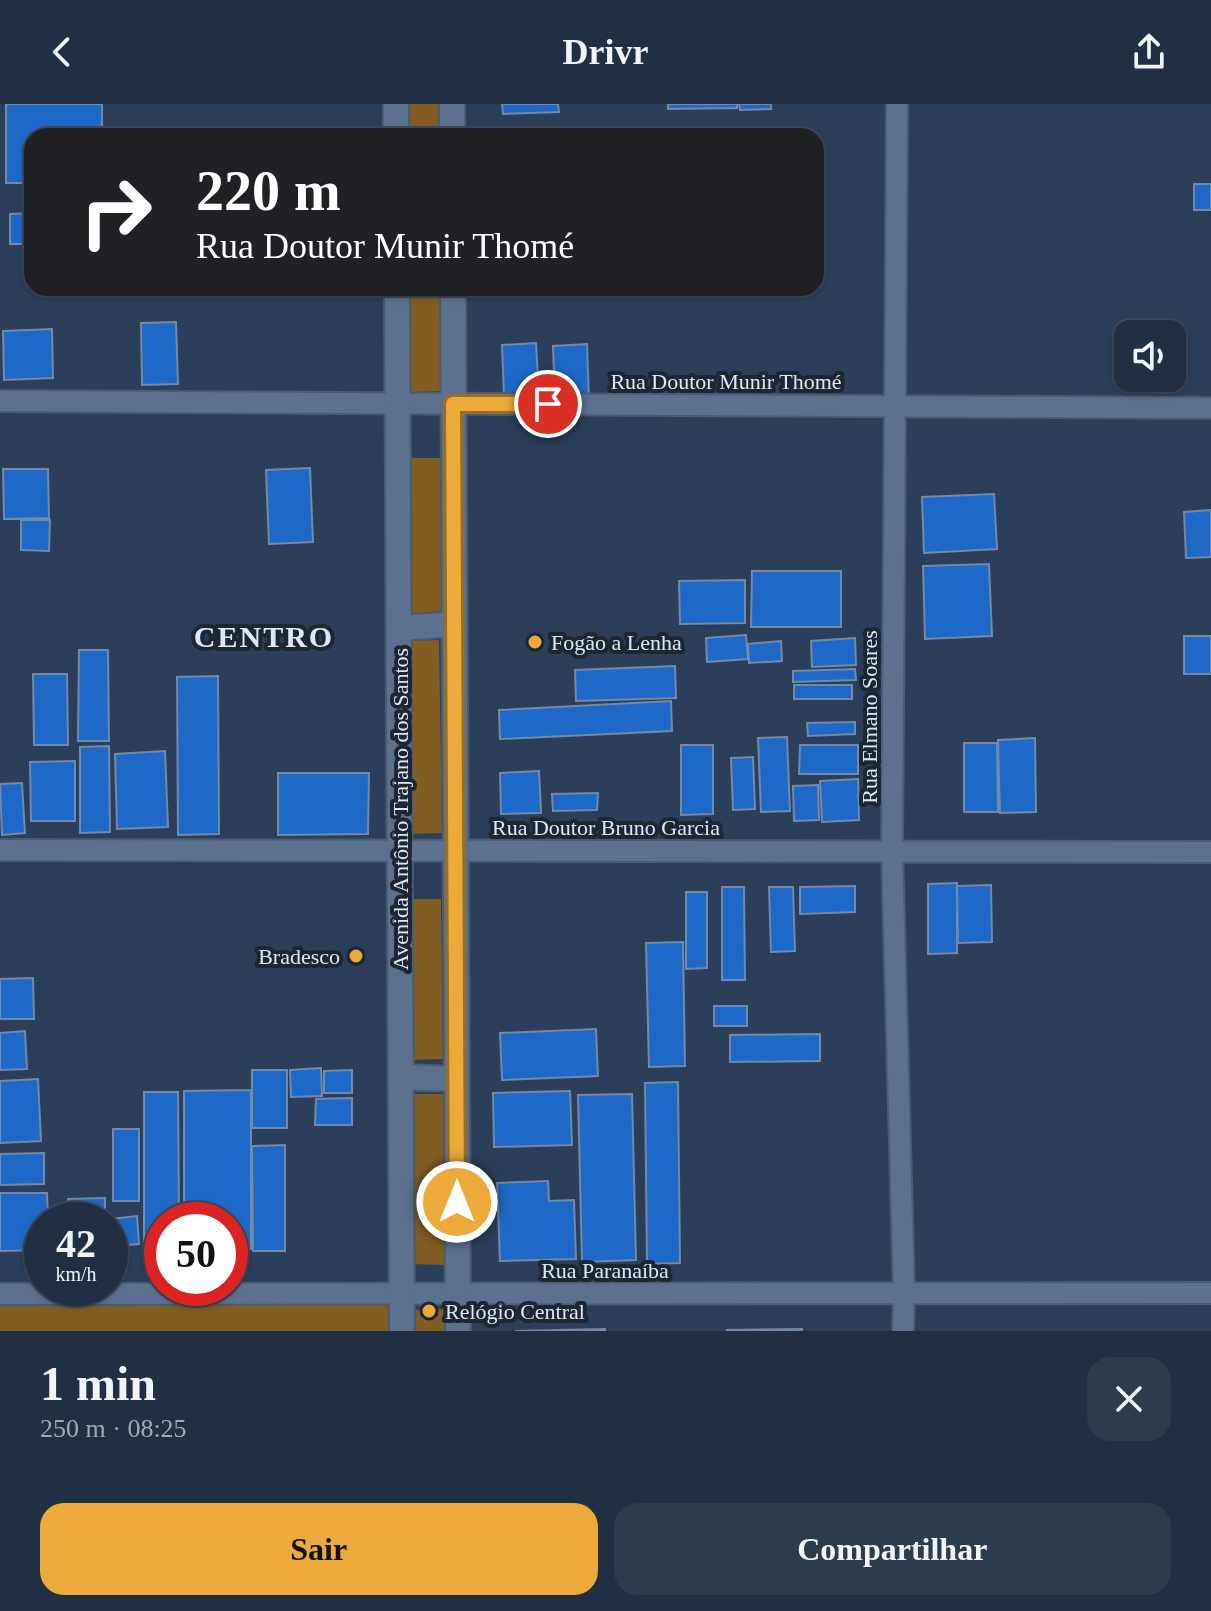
<!DOCTYPE html>
<html lang="pt">
<meta charset="utf-8">
<style>
:root{--surface:#212f44;--page:#2d3b4f;--text:#f1f3f6;--muted:#a2a9b2;--line:#3e4a5d;--accent:#ebaa39}
body{margin:0;font-family:"Times New Roman",serif;background:var(--page);color:var(--text);height:100vh;display:flex;flex-direction:column;font-size:30px;white-space:nowrap}
*{box-sizing:border-box;margin:0}
p{font-size:26px;color:var(--muted)}
.icon{flex:none;width:44px;height:44px;fill:none;stroke:currentColor;stroke-width:2;stroke-linecap:round;stroke-linejoin:round}
.map{position:relative;height:1227px;overflow:hidden}
.side{display:flex;flex-direction:column;background:var(--surface);flex:1}
.side>*{flex:none}
.guide{position:absolute;left:24px;top:24px;width:800px;height:168px;border-radius:24px;box-shadow:0 2px 6px #0004,0 0 0 2px var(--line);background:#202124;color:#fff;overflow:hidden}
.controls{position:absolute;left:1114px;top:216px;display:grid;gap:16px}
.controls a{display:grid;place-items:center;width:72px;height:72px;border-radius:16px;background:var(--surface);box-shadow:0 2px 6px #0004,0 0 0 2px var(--line);font-size:40px}
.speed{position:absolute;left:24px;top:1098px;display:flex;gap:16px;font-size:40px;font-weight:700;text-align:center}
.speed>*{display:grid;place-content:center;width:104px;height:104px;border-radius:50%;background:var(--surface);box-shadow:0 2px 6px #0004,0 0 0 2px var(--line);line-height:1}
.speed small{font-size:20px;font-weight:400}
.speed .limit{border:12px solid #d22;background:#fff;color:#111}
.pin{position:absolute;display:grid;place-items:center;width:68px;height:68px;color:#fff;margin:-34px;border:4px solid #fff;border-radius:50%;box-shadow:0 2px 8px #0007}
.me{position:absolute;width:88px;margin:-44px;rotate:0deg;stroke-linejoin:round;filter:drop-shadow(0 0 6px #0008)}
.turn{display:flex;align-items:center;gap:28px;height:168px;padding:0 40px;font-size:36px}
.turn .icon{width:104px;height:104px;stroke-width:2.5}
.turn b{display:block;font-size:56px;line-height:68px}
.round{display:grid;place-items:center;flex:none;width:84px;height:84px;border-radius:24px;background:var(--page)}
.summary{display:flex;align-items:center;justify-content:space-between;height:136px;padding:0 40px}
h1{font-size:48px;font-weight:600;line-height:60px}
.action{display:flex;gap:16px;margin-top:auto;padding:16px 40px}
.action a{flex:1;height:92px;border-radius:24px;background:var(--accent);color:#111;font-size:32px;font-weight:600;line-height:92px;text-align:center}
.action a+a{background:var(--page);color:var(--text)}
header{display:flex;justify-content:space-between;align-items:center;height:104px;padding:0 40px;background:var(--surface);font-size:36px;font-weight:600}
.map>svg:first-child{display:block}
.green{fill:#815d21}
.building{fill:#1e69c7;stroke:#7289a7;stroke-width:2}
.lines{fill:none;stroke-linecap:round;stroke-linejoin:round}
.street-casing{stroke:#4b5c72;stroke-width:24}
.secondary-casing{stroke:#4b5c72;stroke-width:28}
.street{stroke:#5b718e;stroke-width:20}
.secondary{stroke:#5b718e;stroke-width:24}
.route-casing{stroke:#996e25;stroke-width:20}
.route{stroke:#ebaa39;stroke-width:14}
.poi-dot{fill:#ebaa39;stroke:#1d2632;stroke-width:3}
.labels{text-anchor:middle;dominant-baseline:central;stroke-width:8;stroke-linejoin:round;paint-order:stroke}
.street-label{font-size:22px;fill:#dce8f9;stroke:#1d2632}
.poi-label{font-size:22px;fill:#dce8f9;stroke:#1d2632;text-anchor:start}
.district-label{font-size:30px;font-weight:bold;letter-spacing:2px;fill:#dce8f9;stroke:#1d2632}
</style>
<header><svg class="icon" aria-label="back" viewBox="0 0 24 24"><path d="M15 5l-7 7 7 7"/></svg>Drivr<svg class="icon" aria-label="share" viewBox="0 0 24 24"><path d="M12 15V3M7 8l5-5 5 5M5 13v7h14v-7"/></svg></header>
<div class="map">
<svg width="1211" height="1227" viewBox="0 0 1211 1227">
<rect width="100%" height="100%" fill="#2c3f5a"/>
<!-- green -->
<path class="green" d="M408,0H441V32H407Z
M407,184H442L443,287L408,288Z
M408,354H444L443,513L406,514Z
M439,536L442,729L405,730L403,537Z
M406,795H441L443,955L408,956Z
M413,990H445L444,1161L412,1160Z
M0,1194L405,1199V1227H0Z
M445,1205V1227H414V1206Z"/>
<!-- building -->
<path class="building" d="M6,0H102V32H32V79H6Z
M502,0H558L559,8L503,10Z
M668,0H737V4L668,5Z
M739,0H771V5L740,6Z
M1194,80H1211V106H1194Z
M32,109V140H10V110Z
M176,218L178,280L142,281L141,219Z
M52,225L53,274L4,276L3,227Z
M536,239L539,291L504,293L502,241Z
M587,240L589,297L555,298L553,242Z
M310,364L313,438L269,440L266,366Z
M3,365H48L49,414L4,415Z
M994,390L997,445L924,449L922,393Z
M1211,406V453L1186,454L1184,408Z
M21,416H50L49,447L21,446Z
M989,460L992,532L925,535L923,462Z
M752,467H841V523H751Z
M745,476V519L680,520L679,477Z
M746,531L748,555L707,558L706,534Z
M1184,532H1211V570H1184Z
M855,534L856,561L812,563L811,537Z
M781,537L782,557L749,559L748,540Z
M79,546H108L109,637H78Z
M675,562L676,594L576,597L575,566Z
M855,565L856,576L793,578V567Z
M33,570H67L68,641H34Z
M218,572L219,730L178,731L177,573Z
M794,581H852V595H794Z
M671,597L672,627L500,635L499,606Z
M855,618V630L808,632L807,619Z
M787,633L790,707L761,708L758,634Z
M1035,634L1036,708L1000,709L998,636Z
M964,639H997L998,708H964Z
M681,641H713V710L681,711Z
M800,641H858V670H799Z
M109,642L110,728L80,729V643Z
M165,647L168,723L117,725L115,650Z
M753,653L755,705L733,706L731,654Z
M75,657V717H31L30,658Z
M539,667L541,709L501,710L500,669Z
M278,669H369L368,730L278,731Z
M858,675L859,716L822,718L820,677Z
M22,679L25,729L2,731L0,680Z
M818,681L819,716L794,717L793,682Z
M598,689L597,706L553,707L552,690Z
M957,779V849L928,850V780Z
M991,781L992,838L958,839L957,782Z
M855,782V808L800,810V783Z
M722,783H744L745,876H722Z
M769,783H793L795,847L771,848Z
M686,788H707V864L686,865Z
M683,838L685,962L649,963L646,839Z
M33,874L34,915H0V875Z
M714,902H747V922H714Z
M596,925L598,972L502,976L500,929Z
M25,927L27,965L0,966V929Z
M820,930V957L730,958V931Z
M321,964L322,992L291,993L290,966Z
M252,966H287V1024H252Z
M352,966V989H324V967Z
M38,975L41,1037L0,1039V977Z
M678,978L680,1159L647,1160L645,979Z
M251,986V1145H230V1116H184V987Z
M570,987L572,1041L494,1043L493,989Z
M144,988H178L179,1116H162V1145H144Z
M632,990L636,1156L582,1158L578,991Z
M352,994V1021H315L316,995Z
M113,1025H139V1097H113Z
M285,1041V1147H253L252,1042Z
M44,1049V1080L0,1081V1050Z
M548,1077L549,1097L574,1096L576,1155L500,1157L497,1079Z
M0,1089H47L48,1116H42V1146L0,1147Z
M105,1094V1113L69,1114L68,1095Z
M137,1112L139,1140L112,1142L110,1115Z
M605,1225V1227H515Z
M802,1225V1227H727V1226Z"/>
<g class="lines">
<defs>
<path id="street" d="M897,0L892,747L904,1189L903,1227
M0,297L1211,304
M0,746L1211,748
M0,1190L1211,1189"/>
<path id="secondary" d="M396,0V32
M452,0V32
M397,184L402,1227
M453,184L458,1227
M399,524L455,520
M401,973L457,975"/>
</defs>
<!-- street casing -->
<use href="#street" class="street-casing"/>
<!-- secondary casing -->
<use href="#secondary" class="secondary-casing"/>
<!-- street -->
<use href="#street" class="street"/>
<!-- secondary -->
<use href="#secondary" class="secondary"/>
</g>
<g class="lines">
<defs>
<path id="route" d="M457,1098L453,300H548"/>
</defs>
<!-- route casing -->
<use href="#route" class="route-casing"/>
<!-- route -->
<use href="#route" class="route"/>
</g>
<!-- markers -->
<g class="poi-dot">
<circle cx="535" cy="538" r="8"/>
<circle cx="356" cy="852" r="8"/>
<circle cx="429" cy="1207" r="8"/>
</g>
<g class="labels">
<!-- street labels -->
<g class="street-label">
<text x="726" y="277">Rua Doutor Munir Thomé</text>
<text transform="translate(869 613) rotate(-90)">Rua Elmano Soares</text>
<text transform="translate(400 705) rotate(-90)">Avenida Antônio Trajano dos Santos</text>
<text x="606" y="723">Rua Doutor Bruno Garcia</text>
<text x="605" y="1166">Rua Paranaíba</text>
</g>
<!-- poi labels -->
<g class="poi-label">
<text x="551" y="538">Fogão a Lenha</text>
<text x="340" y="852" text-anchor="end">Bradesco</text>
<text x="445" y="1207">Relógio Central</text>
</g>
<!-- district labels -->
<g class="district-label">
<text x="264" y="532">CENTRO</text>
</g>
</g>
</svg>
<div class="controls">
<a><svg class="icon" aria-label="sound" viewBox="0 0 24 24"><path d="M4 9h4l5-4v14l-5-4H4zM17 9q2 3 0 6"/></svg></a>
</div>
<div class="speed"><div>42<small>km/h</small></div><div class="limit">50</div></div>
<div class="pin" style="left:548px;top:300px;background:#d93025"><svg class="icon" aria-label="arrive" viewBox="0 0 24 24"><path d="M6 21V4h12l-3 4 3 4H6"/></svg></div>
<svg class="me" style="left:457px;top:1098px" viewBox="-20 -20 40 40"><circle r="17" fill="#ebaa39" stroke="#fff" stroke-width="3"/><path d="M0-11L8 9 0 5-8 9z" fill="#fff"/></svg>
<div class="guide">
<div class="turn"><svg class="icon" aria-label="right" viewBox="0 0 24 24"><path d="M7 20v-9h11M14 6l5 5-5 5"/></svg><div><b>220 m</b>Rua Doutor Munir Thomé</div></div>
</div>
</div>
<section class="side">
<div class="summary"><div><h1>1 min</h1><p>250 m · 08:25</p></div><a class="round"><svg class="icon" aria-label="close" viewBox="0 0 24 24"><path d="M6 6l12 12M18 6L6 18"/></svg></a></div>
<div class="action"><a>Sair</a><a>Compartilhar</a></div>
</section>
